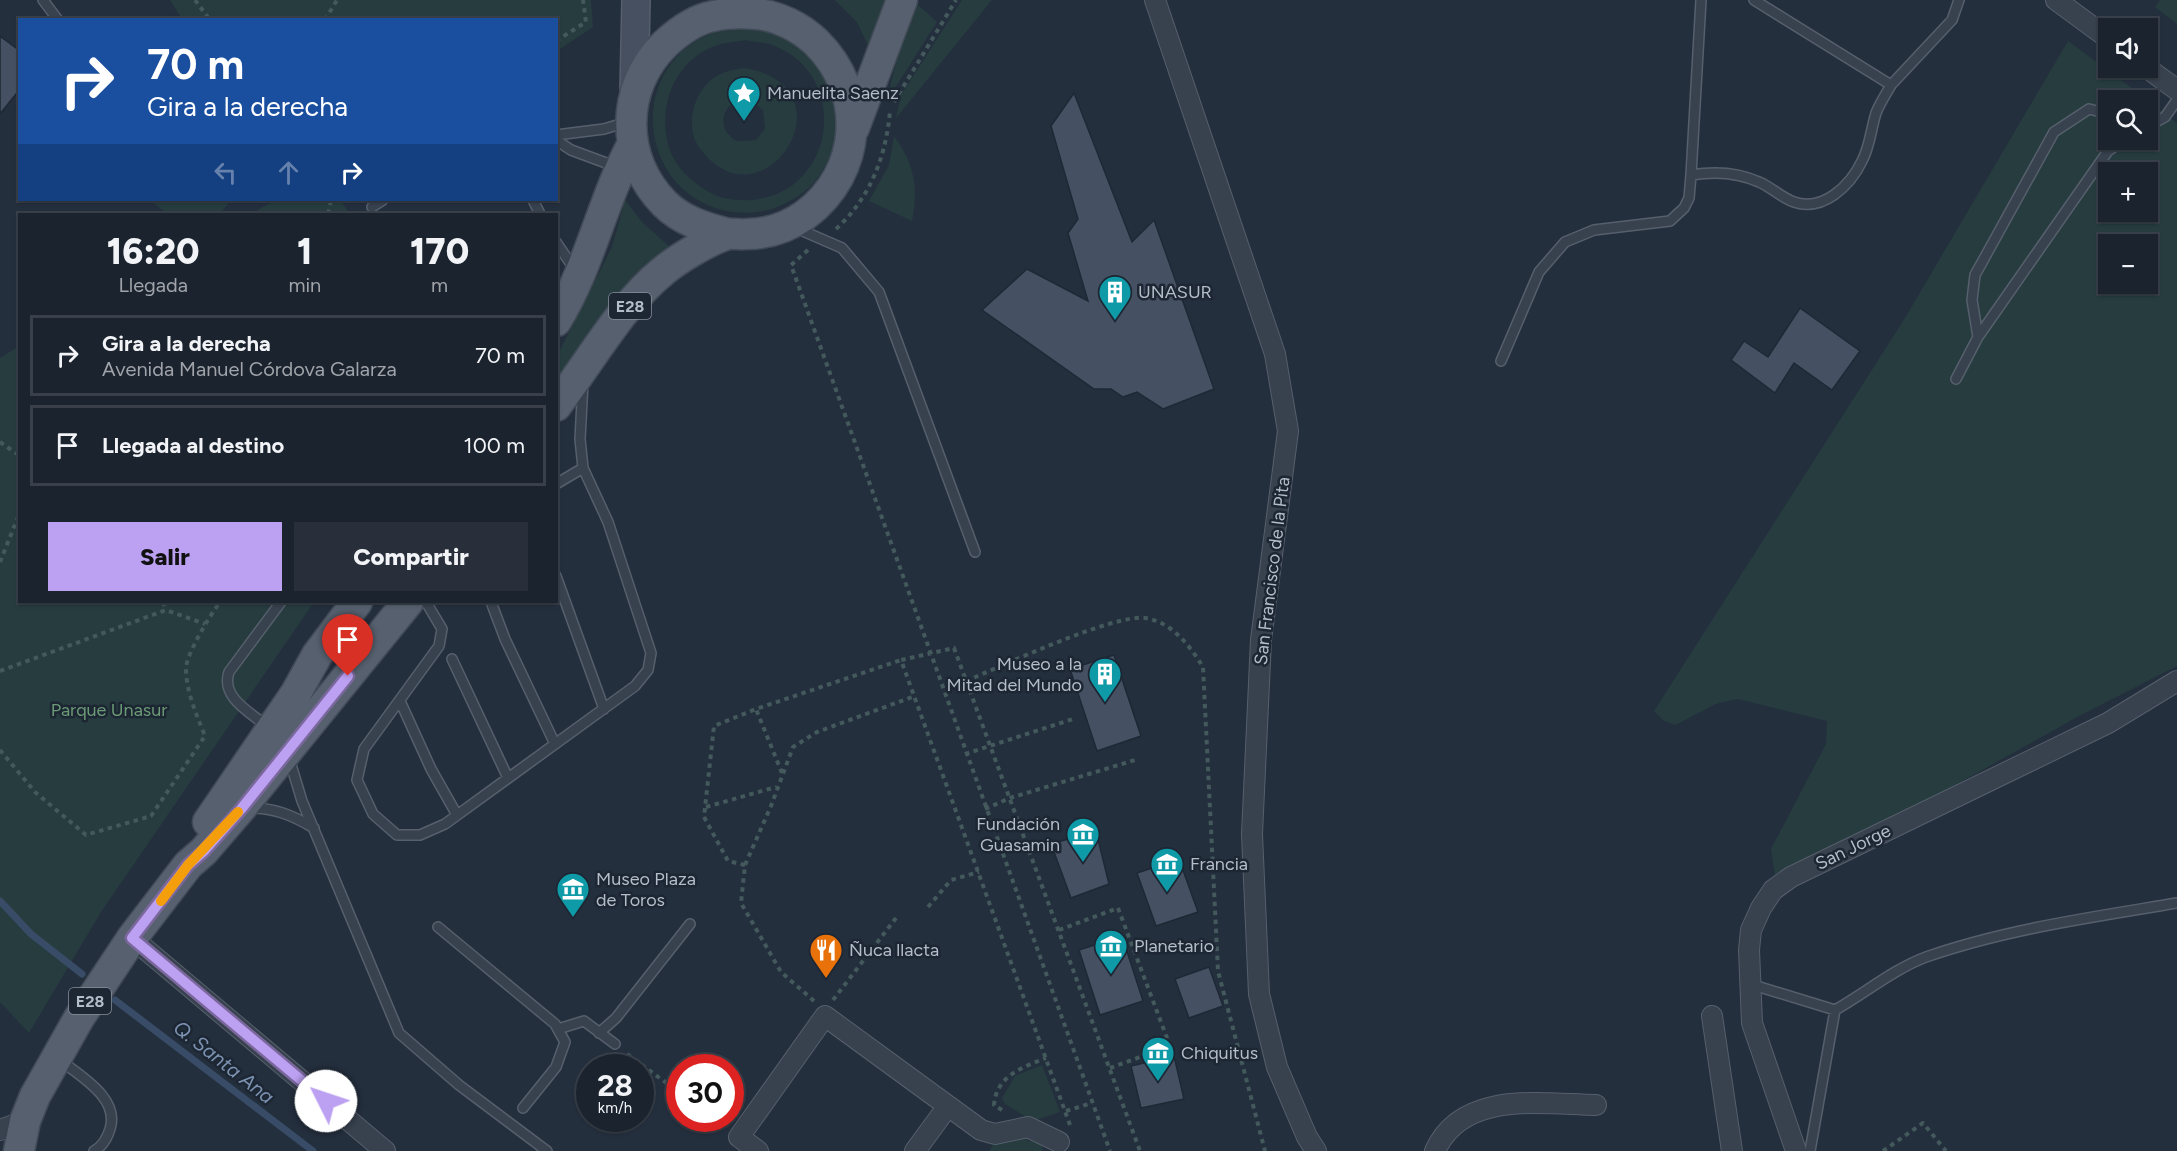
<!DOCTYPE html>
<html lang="es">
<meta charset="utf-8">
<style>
:root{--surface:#1b232e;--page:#282f3a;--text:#f1f3f6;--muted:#a0a4aa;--line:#39404a;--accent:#bca0f2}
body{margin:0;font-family:Figtree,sans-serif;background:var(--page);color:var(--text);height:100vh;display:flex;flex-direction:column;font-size:22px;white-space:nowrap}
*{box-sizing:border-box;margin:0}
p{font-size:20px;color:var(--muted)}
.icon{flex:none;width:33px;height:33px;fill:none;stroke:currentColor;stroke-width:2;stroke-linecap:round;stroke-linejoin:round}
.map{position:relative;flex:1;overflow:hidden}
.details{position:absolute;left:18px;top:213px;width:540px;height:390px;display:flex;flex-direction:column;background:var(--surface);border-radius:0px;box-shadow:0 2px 4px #0004,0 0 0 2px var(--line)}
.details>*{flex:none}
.banner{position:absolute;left:18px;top:18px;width:540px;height:183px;border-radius:0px;box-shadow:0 2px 4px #0004,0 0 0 2px var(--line);background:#1a4fa0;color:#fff;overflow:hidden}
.buttons{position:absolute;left:2098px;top:18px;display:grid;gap:12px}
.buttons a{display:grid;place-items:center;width:60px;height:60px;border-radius:0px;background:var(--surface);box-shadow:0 2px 4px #0004,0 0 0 2px var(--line);font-size:30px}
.speed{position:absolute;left:576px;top:1054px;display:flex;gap:12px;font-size:30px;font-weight:700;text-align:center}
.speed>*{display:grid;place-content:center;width:78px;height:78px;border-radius:50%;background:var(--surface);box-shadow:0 2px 4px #0004,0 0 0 2px var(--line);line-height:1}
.speed small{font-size:15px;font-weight:400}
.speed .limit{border:9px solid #d22;background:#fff;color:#111}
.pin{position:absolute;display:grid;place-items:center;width:51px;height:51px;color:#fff;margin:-62px -26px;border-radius:50% 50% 50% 0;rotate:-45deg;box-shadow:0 0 6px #0007}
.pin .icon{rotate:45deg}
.me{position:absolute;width:66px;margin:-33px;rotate:311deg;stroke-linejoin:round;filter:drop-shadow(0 0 4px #0008)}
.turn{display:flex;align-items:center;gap:21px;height:126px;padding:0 30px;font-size:27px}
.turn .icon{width:78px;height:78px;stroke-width:2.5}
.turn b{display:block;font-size:42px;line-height:51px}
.lanes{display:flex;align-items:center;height:57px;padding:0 30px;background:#0003;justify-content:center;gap:30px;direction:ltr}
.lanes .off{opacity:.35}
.eta{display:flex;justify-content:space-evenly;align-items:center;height:102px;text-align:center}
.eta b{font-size:36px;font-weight:800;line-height:42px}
.action{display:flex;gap:12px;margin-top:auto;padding:12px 30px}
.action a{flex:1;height:69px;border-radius:0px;background:var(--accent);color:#111;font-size:24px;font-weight:800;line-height:69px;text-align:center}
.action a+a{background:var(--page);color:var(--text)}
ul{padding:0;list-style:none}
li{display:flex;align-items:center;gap:18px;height:81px;margin:0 12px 9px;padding:0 18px;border:3px solid var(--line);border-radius:0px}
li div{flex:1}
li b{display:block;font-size:22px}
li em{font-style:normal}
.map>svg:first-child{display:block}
.green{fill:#263c3f;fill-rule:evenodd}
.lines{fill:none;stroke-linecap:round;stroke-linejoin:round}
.stream{stroke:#394c67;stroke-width:7}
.building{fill:#455162;stroke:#1f2835;stroke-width:1.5}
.service-casing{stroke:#565f6c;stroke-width:12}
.minor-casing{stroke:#565f6c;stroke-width:22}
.secondary-casing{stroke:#565f6c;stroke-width:30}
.primary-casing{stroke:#414a57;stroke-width:33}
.path{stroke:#44595c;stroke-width:4;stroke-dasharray:4.5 4.5;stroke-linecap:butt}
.service{stroke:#38414e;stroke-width:9}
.minor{stroke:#38414e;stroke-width:20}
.secondary{stroke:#465061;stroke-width:27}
.primary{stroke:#56606e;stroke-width:30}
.route-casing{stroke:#7a689d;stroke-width:15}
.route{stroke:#bca0f2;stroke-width:10}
.slow{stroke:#f59e0b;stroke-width:10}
.labels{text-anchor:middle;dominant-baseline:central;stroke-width:5;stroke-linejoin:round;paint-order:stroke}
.shield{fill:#1d2633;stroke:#878f9c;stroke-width:1.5}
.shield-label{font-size:16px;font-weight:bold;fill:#b4bcc9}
.poi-label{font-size:18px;fill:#b4bcc9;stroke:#1d2633;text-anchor:start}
.street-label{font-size:18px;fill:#b4bcc9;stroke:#1d2633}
.park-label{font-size:18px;fill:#6b9a76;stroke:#1d2633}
.water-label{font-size:20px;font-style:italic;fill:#7c92b1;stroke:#1d2633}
</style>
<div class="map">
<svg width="2177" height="1151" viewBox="0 0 2177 1151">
<rect width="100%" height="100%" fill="#242f3e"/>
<!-- green -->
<path class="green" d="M170,0H591L593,27L557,51L556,20L182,19Z
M835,0H890L871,52L857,22Z
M962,0H992L896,118L901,95Z
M2160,0H2177V24L2155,7Z
M918,5L937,22L886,102L901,44Z
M745,28C755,30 767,30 776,34C824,51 850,110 830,157C827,164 822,170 818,177C809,192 791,201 775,208C758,214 739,214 722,210C635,187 628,64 713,33C723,30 735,30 745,28ZM745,40C753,42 764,42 772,45C852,74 836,194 751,200C736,201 720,199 707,191C690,180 676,168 669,148C657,107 674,59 718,45C726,42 736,42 745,40Z
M2068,41L2148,100H2109V140H2148V101L2177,123V666L2081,715L1907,812L1775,878L1771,849L1826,744L1827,721L1738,699L1718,703L1675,725L1664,721L1654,711L1905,318ZM2109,172H2148V212H2109ZM2109,244H2148V284H2109Z
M745,68C856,87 764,231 701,150C685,130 691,97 711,80C720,72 732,70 745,68ZM737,100L752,101L763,110L765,129L756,140L736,141C719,130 719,111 737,100Z
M894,136C914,163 919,188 912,221L869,201L889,165Z
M154,200H231L220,214H168L152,202Z
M275,200H341L349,214H251Z
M625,200L642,222L672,249L557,380V356L612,247Z
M19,346L20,602H314L101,912L29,1033L0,1002V358Z
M1042,1065L1060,1112L1033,1121L1005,1104L1002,1098L1015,1076Z
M1022,1134L1028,1141L1041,1142L1043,1151H989L998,1138Z"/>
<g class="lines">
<!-- stream -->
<path class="stream" d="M0,901L31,934L82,974
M115,1000L313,1151"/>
</g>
<!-- building -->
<path class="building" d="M0,36L20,51V89L0,114Z
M1074,93L1132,242L1154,220L1214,389L1163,409L1137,392L1123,397L1111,389H1094L982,310L1027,269L1088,301L1068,233L1078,219L1051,126Z
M1800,308L1860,351L1832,390L1794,363L1775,393L1731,360L1744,341L1768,357Z
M1114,655L1141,736L1097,751L1070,669Z
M1096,831L1109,884L1071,898L1051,844Z
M1179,859L1198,912L1156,926L1137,873Z
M1122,936L1143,1001L1100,1015L1079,950Z
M1209,967L1223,1006L1189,1018L1175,979Z
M1174,1056L1184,1099L1141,1108L1131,1066Z"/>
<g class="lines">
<defs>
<path id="service" d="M43,0L58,20
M1891,85L1952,20L1959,0
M2148,126L2165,117L2177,100
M556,135L604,129L627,122
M556,140L571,150L617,167
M1691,175C1715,171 1737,172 1759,182C1771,187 1782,198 1794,202C1823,212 1850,186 1862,161C1870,146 1871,129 1876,113C1880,103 1886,94 1891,85L1754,0
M533,200L540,214
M372,207L383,200
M796,228L842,248L879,292L975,552
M556,242L575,270
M1978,337L1972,300L1975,275L2054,132L2089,109L2109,114
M1501,361L1539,272L1565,242L1594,230L1670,221L1684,208L1689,198L1691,175L1701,0
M1956,379L1978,337L2108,151L2124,140
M556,484L583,468
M556,576L604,709
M426,602L442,629L439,646L364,749L357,780L373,814L397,835H420L445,824L635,686L648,670L651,653L608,522L583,468L580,439L583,383
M491,602L505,639L555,744
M452,659L508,778
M400,701L431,769L457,815
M269,728C252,713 220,698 229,672L281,602
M289,758L302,801L399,1033L459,1085L547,1151
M249,808C275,808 292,815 314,828
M438,927L555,1024L565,1042L556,1067L523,1108
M1750,984L1835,1010
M558,1029L584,1021L615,1044
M599,1033L616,1018L690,924
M60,1060C80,1076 120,1098 110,1129C107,1139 103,1146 94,1151
M1810,1151L1835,1010C1865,993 1894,969 1926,957C2006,929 2094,917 2177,903"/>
<path id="minor" d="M1155,0L1275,354L1288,431L1261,640L1252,834L1259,994L1277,1067L1307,1137L1316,1151
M2056,0L2109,39
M2147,68L2177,90
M132,938L385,1151
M1712,1016L1732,1151
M0,1130L25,1121
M758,1151L739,1137L825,1016L981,1130L995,1134L1028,1127L1059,1142
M915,1151L948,1106
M1435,1151C1462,1090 1541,1104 1596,1105
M1796,1151L1752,1023L1749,950L1751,930L1761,908L1773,890L1791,877L2108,723L2177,681"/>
<path id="secondary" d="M634,92L636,0"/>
<path id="primary" d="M854,128L902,0
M556,321C590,266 602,201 632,145
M556,406C588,365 622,304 662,272C677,259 709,240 728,234C733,233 741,235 747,234C767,234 788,227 805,215C863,172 867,92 816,42C800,27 778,16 757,14C744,13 727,13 714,16C696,19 678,32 665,44C620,88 620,159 665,204C682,221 706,228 729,234
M208,822L296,693L317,655L357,602
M19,1151L25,1121L35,1096L79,1018L132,938L188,865L204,851L241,808L408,602"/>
</defs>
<!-- service casing -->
<use href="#service" class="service-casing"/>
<!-- minor casing -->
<use href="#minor" class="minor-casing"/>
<!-- secondary casing -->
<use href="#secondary" class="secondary-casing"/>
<!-- primary casing -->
<use href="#primary" class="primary-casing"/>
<!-- path -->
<path class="path" d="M195,0L210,20
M325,20L337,0
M556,41L586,22L583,0
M894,102L956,0
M328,214L331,200
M836,229C870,198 886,157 890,111
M808,250L791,265L1110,1151
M0,442L20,456
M0,562L20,512
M163,602L166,610
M0,671L166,610L205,624
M966,681C1002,666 1113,614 1145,618C1172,622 1190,646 1203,667L1218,971L1265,1151
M0,750L35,792L86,835L151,816L205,736C197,716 186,691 186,669C186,654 211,614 220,602
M965,754L1073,719
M782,773L756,709L901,660
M706,807L776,787
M985,809L1010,798L1135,760
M745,865L728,861L704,817L714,726L756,709
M928,907L951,880L979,872
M1059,930L1118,908L1170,1046L1110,1068
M833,1000L896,918
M814,1001L781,972L741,903L745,865L771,806L793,747L817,732L915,696
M627,1054L680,1093
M1002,1110L994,1105C996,1076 1023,1067 1046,1058
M1066,1111L1092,1103
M715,1119L724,1126
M1070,1125L901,660L954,648L1140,1151
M1883,1151L1923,1123L1946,1151"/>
<!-- service -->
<use href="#service" class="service"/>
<!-- minor -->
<use href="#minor" class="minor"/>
<!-- secondary -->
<use href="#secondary" class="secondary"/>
<!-- primary -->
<use href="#primary" class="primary"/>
</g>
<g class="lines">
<defs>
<path id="route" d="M326,1101L132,938L188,865L204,851L242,808L348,676"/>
</defs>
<!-- route casing -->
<use href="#route" class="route-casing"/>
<!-- route -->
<use href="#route" class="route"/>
<!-- slow -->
<path class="slow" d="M161,901L188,865L238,812"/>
</g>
<!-- icons -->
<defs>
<symbol id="sight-pin" viewBox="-11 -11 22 30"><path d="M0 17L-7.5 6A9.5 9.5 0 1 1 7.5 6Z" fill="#0f9aa8" stroke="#1d2633"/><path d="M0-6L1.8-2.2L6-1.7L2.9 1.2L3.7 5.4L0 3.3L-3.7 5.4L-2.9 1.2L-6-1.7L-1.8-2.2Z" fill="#fff"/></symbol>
<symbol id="building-pin" viewBox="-11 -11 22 30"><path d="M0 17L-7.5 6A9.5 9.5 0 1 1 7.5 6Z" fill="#0f9aa8" stroke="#1d2633"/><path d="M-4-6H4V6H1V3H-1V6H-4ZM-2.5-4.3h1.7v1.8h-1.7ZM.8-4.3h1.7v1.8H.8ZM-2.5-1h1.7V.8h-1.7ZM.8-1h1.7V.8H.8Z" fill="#fff"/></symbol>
<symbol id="museum-pin" viewBox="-11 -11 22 30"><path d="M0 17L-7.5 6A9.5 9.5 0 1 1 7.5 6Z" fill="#0f9aa8" stroke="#1d2633"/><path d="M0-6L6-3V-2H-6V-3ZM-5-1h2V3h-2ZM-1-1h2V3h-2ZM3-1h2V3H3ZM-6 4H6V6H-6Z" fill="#fff"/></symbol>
<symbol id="restaurant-pin" viewBox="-11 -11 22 30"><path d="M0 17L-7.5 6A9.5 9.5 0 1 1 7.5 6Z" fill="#e8710a" stroke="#1d2633"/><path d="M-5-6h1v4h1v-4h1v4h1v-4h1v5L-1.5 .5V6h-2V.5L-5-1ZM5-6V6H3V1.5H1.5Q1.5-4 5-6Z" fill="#fff"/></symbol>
</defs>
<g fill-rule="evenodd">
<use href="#sight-pin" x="725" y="74" width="38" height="52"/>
<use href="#building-pin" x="1096" y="273" width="38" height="52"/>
<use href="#building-pin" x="1086" y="655" width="38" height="52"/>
<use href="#museum-pin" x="1064" y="815" width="38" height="52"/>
<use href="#museum-pin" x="1148" y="845" width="38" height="52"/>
<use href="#museum-pin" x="554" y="870" width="38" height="52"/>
<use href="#museum-pin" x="1092" y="927" width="38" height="52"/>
<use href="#restaurant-pin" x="807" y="931" width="38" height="52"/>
<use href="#museum-pin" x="1139" y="1034" width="38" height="52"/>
</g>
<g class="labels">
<!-- shield labels -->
<g class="shield">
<rect x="609" y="293" width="42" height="26" rx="4.5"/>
<rect x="69" y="988" width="42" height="26" rx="4.5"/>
</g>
<g class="shield-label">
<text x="630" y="306">E28</text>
<text x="90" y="1001">E28</text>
</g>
<!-- poi labels -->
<g class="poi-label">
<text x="767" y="93">Manuelita Saenz</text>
<text x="1138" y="292">UNASUR</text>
<text x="1082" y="664" text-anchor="end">Museo a la<tspan x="1082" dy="21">Mitad del Mundo</tspan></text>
<text x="1060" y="824" text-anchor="end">Fundación<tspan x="1060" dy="21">Guasamin</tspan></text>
<text x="1190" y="864">Francia</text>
<text x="596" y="879">Museo Plaza<tspan x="596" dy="21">de Toros</tspan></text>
<text x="1134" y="946">Planetario</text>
<text x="849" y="950">Ñuca llacta</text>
<text x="1181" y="1053">Chiquitus</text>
</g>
<!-- street labels -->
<g class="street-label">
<text transform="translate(1272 571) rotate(-83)">San Francisco de la Pita</text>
<text transform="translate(1853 847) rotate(-26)">San Jorge</text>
</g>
<!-- park labels -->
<g class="park-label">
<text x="109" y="710">Parque Unasur</text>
</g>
<!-- water labels -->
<g class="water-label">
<text transform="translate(224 1062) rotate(38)">Q. Santa Ana</text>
</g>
</g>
</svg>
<div class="buttons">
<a><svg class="icon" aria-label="sound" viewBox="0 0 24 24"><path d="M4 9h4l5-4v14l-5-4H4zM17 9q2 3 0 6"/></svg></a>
<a><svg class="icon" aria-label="search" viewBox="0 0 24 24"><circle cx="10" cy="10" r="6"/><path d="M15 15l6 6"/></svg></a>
<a>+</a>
<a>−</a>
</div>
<div class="speed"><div>28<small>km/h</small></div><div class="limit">30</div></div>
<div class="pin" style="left:348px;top:676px;background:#d93025"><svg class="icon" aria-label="arrive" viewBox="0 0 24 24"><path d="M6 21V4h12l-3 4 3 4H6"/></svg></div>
<svg class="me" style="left:326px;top:1101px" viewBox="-20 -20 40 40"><circle r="19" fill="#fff"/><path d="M0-13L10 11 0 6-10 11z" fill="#bca0f2"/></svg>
<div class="banner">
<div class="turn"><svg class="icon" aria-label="right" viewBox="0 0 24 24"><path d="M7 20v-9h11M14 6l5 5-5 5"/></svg><div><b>70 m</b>Gira a la derecha</div></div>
<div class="lanes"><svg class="icon off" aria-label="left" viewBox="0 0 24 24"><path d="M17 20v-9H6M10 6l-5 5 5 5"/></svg><svg class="icon off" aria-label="ahead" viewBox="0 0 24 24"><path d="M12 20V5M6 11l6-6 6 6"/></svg><svg class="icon" aria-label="right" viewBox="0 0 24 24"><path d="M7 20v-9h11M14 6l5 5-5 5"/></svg></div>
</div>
<section class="details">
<div class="eta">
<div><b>16:20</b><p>Llegada</p></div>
<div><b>1</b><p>min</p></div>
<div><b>170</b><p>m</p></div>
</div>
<ul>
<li><svg class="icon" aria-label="right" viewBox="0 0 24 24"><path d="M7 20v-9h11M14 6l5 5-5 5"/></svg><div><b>Gira a la derecha</b><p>Avenida Manuel Córdova Galarza</p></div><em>70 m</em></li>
<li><svg class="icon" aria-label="arrive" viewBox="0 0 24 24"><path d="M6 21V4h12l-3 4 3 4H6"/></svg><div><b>Llegada al destino</b></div><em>100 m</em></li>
</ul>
<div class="action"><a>Salir</a><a>Compartir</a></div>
</section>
</div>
